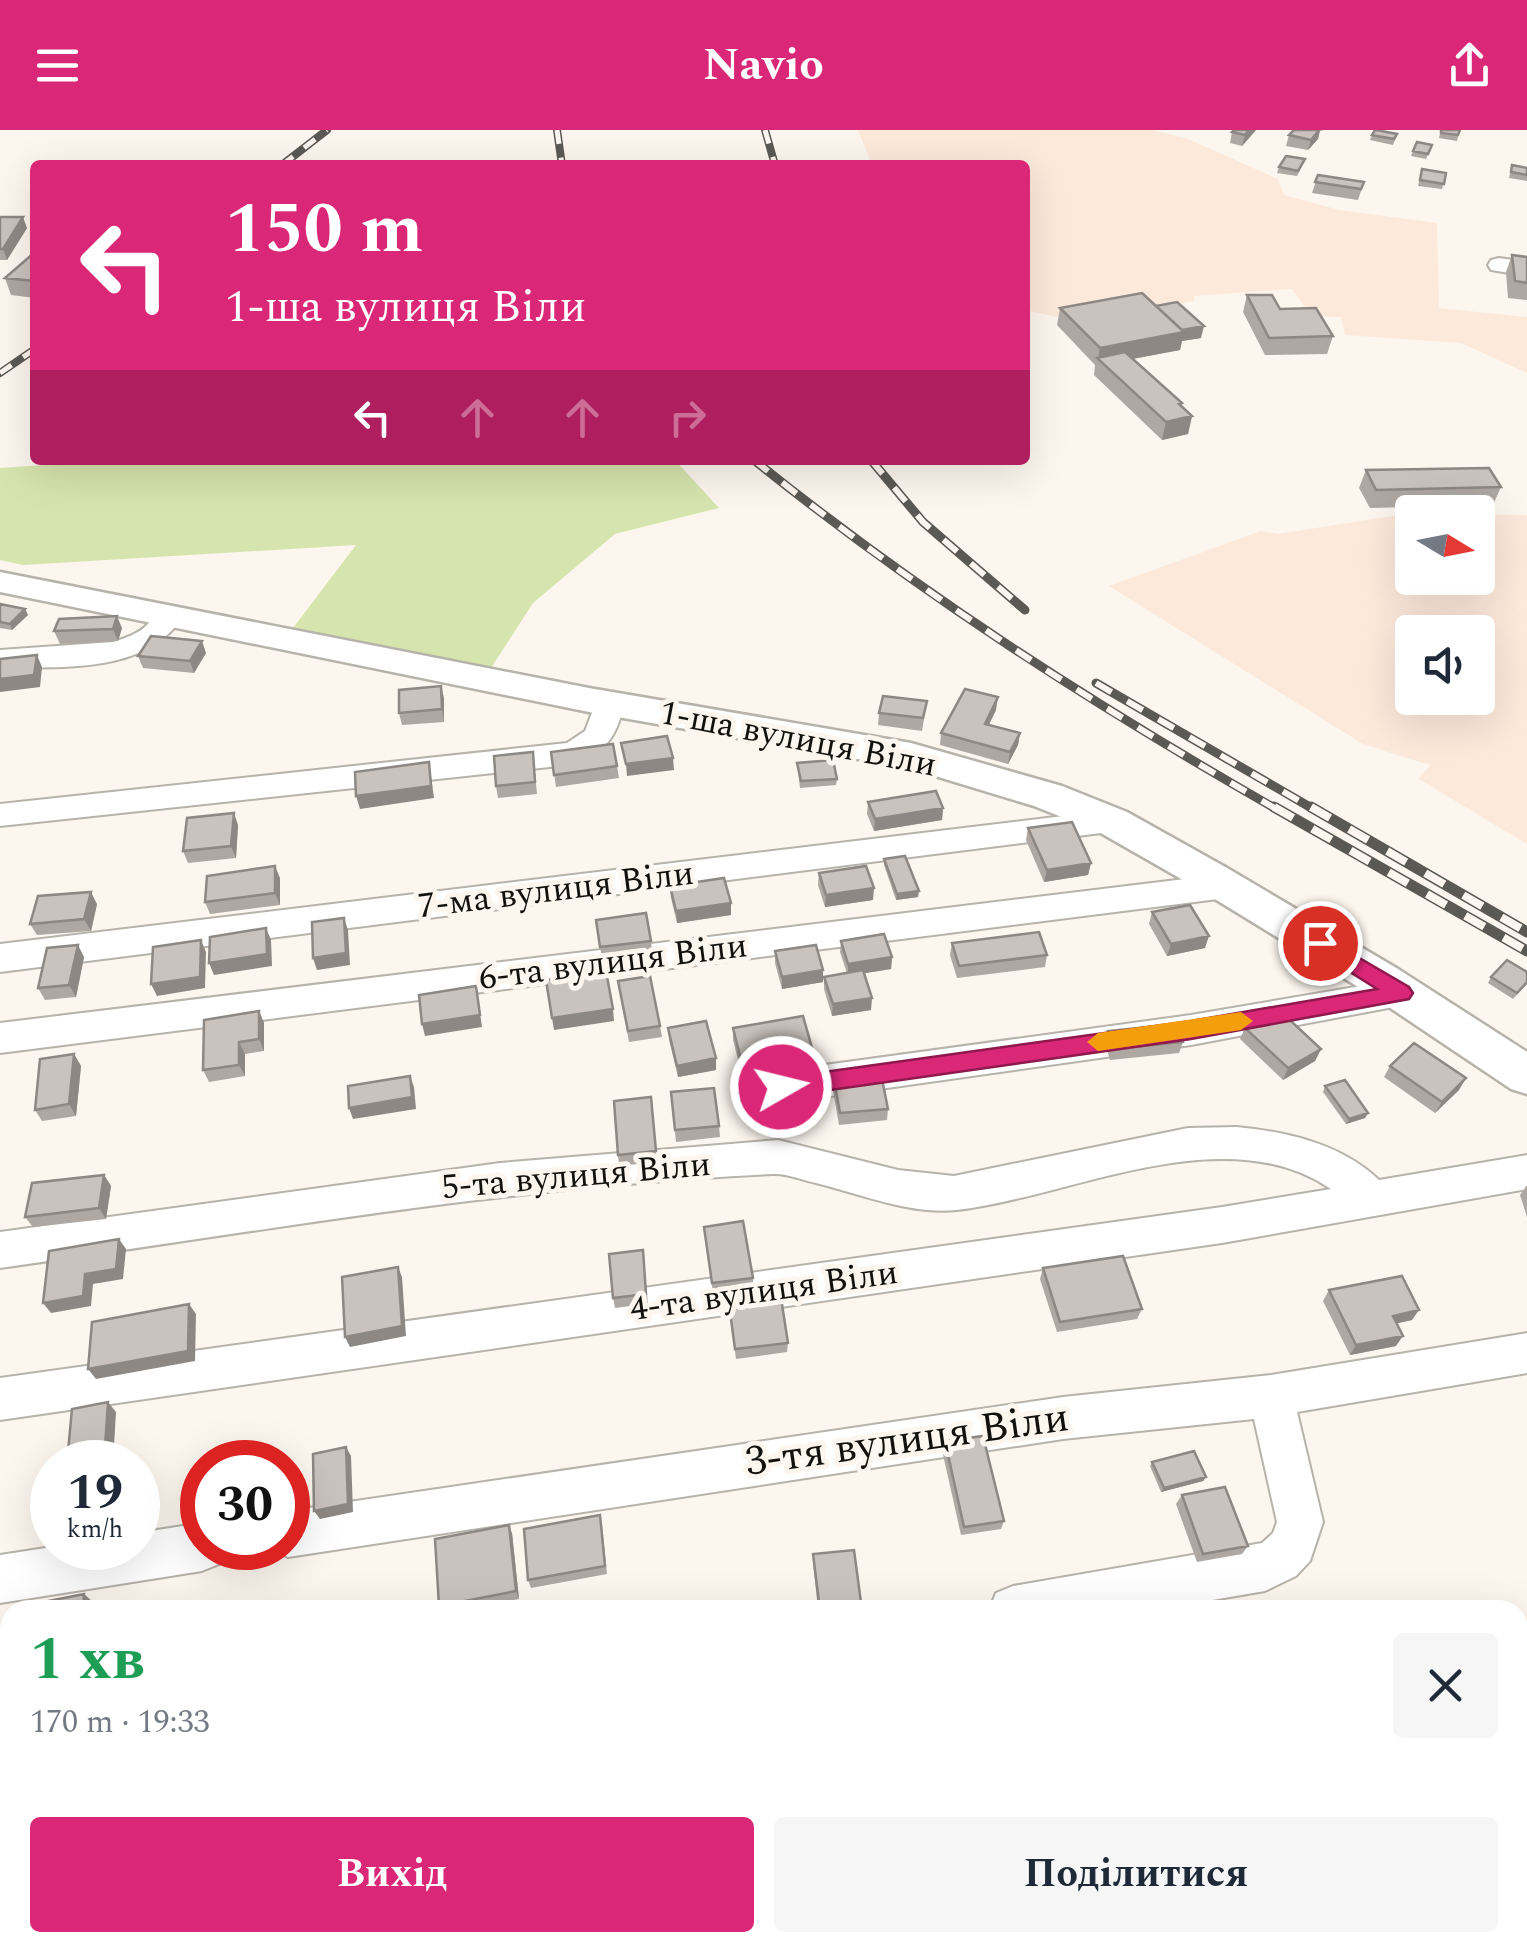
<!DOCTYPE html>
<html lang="uk">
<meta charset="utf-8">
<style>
:root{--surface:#fff;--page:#f6f6f7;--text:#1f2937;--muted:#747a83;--accent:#db2777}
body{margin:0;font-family:Spectral,serif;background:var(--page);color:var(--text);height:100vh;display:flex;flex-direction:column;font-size:38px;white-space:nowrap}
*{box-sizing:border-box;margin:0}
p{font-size:32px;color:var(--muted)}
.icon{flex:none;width:55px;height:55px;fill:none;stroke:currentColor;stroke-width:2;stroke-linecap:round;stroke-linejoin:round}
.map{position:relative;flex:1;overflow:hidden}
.drawer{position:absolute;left:0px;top:1470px;width:1528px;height:352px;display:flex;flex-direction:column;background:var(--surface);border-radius:30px 30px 0 0;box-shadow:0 10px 40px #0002}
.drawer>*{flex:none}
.top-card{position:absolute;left:30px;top:30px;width:1000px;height:305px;border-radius:10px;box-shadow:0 10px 40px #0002;background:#db2777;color:#fff;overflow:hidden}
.needle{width:65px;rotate:100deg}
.tools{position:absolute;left:1395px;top:365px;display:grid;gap:20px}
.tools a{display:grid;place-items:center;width:100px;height:100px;border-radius:10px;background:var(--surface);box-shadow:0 10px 40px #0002;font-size:50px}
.speed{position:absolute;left:30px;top:1310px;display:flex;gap:20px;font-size:50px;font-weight:700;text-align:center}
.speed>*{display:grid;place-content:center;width:130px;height:130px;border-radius:50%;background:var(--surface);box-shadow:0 10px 40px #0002;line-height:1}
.speed small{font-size:25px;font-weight:400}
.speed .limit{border:15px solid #d22;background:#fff;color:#111}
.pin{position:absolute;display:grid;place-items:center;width:85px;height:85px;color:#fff;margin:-42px;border:5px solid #fff;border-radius:50%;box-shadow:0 2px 10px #0007}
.me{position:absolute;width:110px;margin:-55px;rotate:82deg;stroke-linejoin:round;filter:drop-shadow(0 0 8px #0008)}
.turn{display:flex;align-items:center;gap:35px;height:210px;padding:0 30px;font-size:45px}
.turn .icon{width:130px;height:130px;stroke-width:2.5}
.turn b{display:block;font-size:70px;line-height:85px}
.lanes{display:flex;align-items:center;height:95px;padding:0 30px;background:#0003;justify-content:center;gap:50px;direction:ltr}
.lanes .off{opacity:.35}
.round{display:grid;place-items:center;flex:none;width:105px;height:105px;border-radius:10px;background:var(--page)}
.head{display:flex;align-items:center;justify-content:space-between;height:170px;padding:0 30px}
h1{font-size:60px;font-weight:700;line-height:75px;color:#1e9e55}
.button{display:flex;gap:20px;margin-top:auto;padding:20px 30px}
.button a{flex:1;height:115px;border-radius:10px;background:var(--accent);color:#fff;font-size:40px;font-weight:700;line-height:115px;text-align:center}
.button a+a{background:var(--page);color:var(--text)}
header{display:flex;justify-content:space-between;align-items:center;height:130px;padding:0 30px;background:var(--accent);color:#fff;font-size:45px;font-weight:700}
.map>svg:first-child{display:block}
.industrial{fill:#fde9da;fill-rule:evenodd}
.green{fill:#d6e4ad}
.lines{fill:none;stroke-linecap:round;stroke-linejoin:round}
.minor-casing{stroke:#b7b2aa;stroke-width:4}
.major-casing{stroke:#b7b2aa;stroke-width:5}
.minor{fill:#fff;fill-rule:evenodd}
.major{fill:#fff;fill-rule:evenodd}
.rail-far3-casing{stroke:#5b5954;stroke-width:8}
.rail-far2-casing{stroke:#5b5954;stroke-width:9}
.rail-far1-casing{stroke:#5b5954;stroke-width:11}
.rail-casing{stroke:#5b5954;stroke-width:14}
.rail-far3{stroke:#fcf6ee;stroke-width:5;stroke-dasharray:14;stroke-linecap:butt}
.rail-far2{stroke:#fcf6ee;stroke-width:6;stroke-dasharray:18;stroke-linecap:butt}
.rail-far1{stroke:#fcf6ee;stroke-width:8;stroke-dasharray:22;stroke-linecap:butt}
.rail{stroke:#fcf6ee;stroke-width:10;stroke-dasharray:29;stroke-linecap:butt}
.wall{fill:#aea7a2}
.shaded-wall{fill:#8d8884}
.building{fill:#cac2bc;stroke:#8d8884;stroke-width:2.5}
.route{fill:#db2777;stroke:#8e194d;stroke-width:2.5}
.slow{fill:#f59e0b}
.labels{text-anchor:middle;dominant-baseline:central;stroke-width:10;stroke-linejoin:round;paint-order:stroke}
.street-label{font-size:35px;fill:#12110e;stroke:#fcf6ee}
.near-street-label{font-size:42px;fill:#12110e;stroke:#fcf6ee}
</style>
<header><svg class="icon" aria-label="menu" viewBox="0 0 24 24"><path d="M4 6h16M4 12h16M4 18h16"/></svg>Navio<svg class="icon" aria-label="share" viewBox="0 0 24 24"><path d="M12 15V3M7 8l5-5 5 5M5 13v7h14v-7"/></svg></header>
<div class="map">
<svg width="1527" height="1821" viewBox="0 0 1527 1821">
<rect width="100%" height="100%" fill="#fcf6ee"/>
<!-- industrial -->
<path class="industrial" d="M858,0H1153L1188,9L1278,49L1284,65L1339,80L1437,93L1439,178L1527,187V243L1461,213L1345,205L1341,187L1311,186L1292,159L1194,166V171L1071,190L1025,180V35H872Z
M1411,383L1412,448H1478V384L1527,385V714L1419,649L1430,635L1363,614L1109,456L1261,401L1278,404ZM1412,502H1478V568H1412Z"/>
<!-- green -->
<path class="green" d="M119,330H675L719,378L615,404L533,473L491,538L293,498L356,415L23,435L0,430V338Z"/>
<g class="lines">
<defs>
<path id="minor" d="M1499,128L1527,132V146L1491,140L1488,135L1491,130Z
M168,478L178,481L183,487C143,545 63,536 0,538V520L113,512C125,508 138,504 147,495C156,486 155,481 168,478Z
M609,564L620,567L624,574C616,610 603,625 568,635L0,696V674L567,613L585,601L598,567Z
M1113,680L1125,684L1130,692L1125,700L0,842V814Z
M1226,744L1238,747L1243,756L1238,765L1226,768L0,923V893Z
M1402,849L1415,853L1420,863L1415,873L1191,915L781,973L767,968L762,957L767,946L781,941L1191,885Z
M1237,997C1288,1002 1341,1014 1379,1050L1527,1025V1059L1222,1113L0,1290V1248L1222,1077L1331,1059C1224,986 1071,1067 957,1080C911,1085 860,1064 816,1053C802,1050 787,1043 772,1044C513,1056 256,1102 0,1138V1102L500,1033L778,1010L898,1040L954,1046L1188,998Z
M1527,1203V1243L1297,1282L1323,1392L1310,1431L1296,1446L1265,1461L1154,1480H989L996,1463L1013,1456L1262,1413L1273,1403L1277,1392L1254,1289L1063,1309L288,1427L270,1418H288V1381L1063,1267L1271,1245Z
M202,1393V1418H226L219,1434L202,1441L0,1473V1425L52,1417L138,1418V1403Z
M10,1642V1694L0,1696V1644Z"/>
<path id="major" d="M0,442L589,558L911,613L1062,656L1127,682L1227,738L1398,839L1527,922V964L1511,959L1368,863L1197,758L1099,702L1034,676L909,638L589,582L0,462Z"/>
</defs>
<!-- minor casing -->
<use href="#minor" class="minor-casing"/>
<!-- major casing -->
<use href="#major" class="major-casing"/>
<!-- minor -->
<use href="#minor" class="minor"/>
<!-- major -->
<use href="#major" class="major"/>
<defs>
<path id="rail-far3" d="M557,0L562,35
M765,0L775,35
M282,35L327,0
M0,243L35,219"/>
<path id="rail-far2" d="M754,330C919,463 1094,575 1278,680
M871,330L923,392L1025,480
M1096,553L1315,680"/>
<path id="rail-far1" d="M1274,677L1527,821
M1311,677L1527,802"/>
<path id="rail" d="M1518,1672H1527
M1518,1705H1527
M0,1814L11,1812
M157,1821L211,1812"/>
</defs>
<!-- rail-far3 casing -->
<use href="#rail-far3" class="rail-far3-casing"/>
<!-- rail-far2 casing -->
<use href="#rail-far2" class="rail-far2-casing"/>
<!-- rail-far1 casing -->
<use href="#rail-far1" class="rail-far1-casing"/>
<!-- rail casing -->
<use href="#rail" class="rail-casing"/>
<!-- rail-far3 -->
<use href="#rail-far3" class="rail-far3"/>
<!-- rail-far2 -->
<use href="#rail-far2" class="rail-far2"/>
<!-- rail-far1 -->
<use href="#rail-far1" class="rail-far1"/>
<!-- rail -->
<use href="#rail" class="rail"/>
</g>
<!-- wall -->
<path class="wall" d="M1256,0L1242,16L1230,13L1232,2Z
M1294,0H1324L1320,1L1318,9L1308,20L1286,16L1289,5Z
M1441,0H1460L1457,11L1439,8Z
M1397,4L1393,15L1370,10L1372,5Z
M1417,12L1432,15L1426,29L1411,26Z
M1305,29L1297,46L1277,43L1279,37Z
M1512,35L1527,38V51L1509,48Z
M1422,39L1446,43L1442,59L1418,56Z
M1318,45L1364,52L1358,70L1312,63Z
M0,87L27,98L7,130H0Z
M35,122V168L11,165L5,148Z
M1512,125L1527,127V170L1508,168L1506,142Z
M1247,165L1333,206L1327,224L1265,225L1243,182Z
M1156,176L1201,208L1182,211L1180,220L1133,229L1182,273L1181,276L1192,286L1188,304L1162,310L1094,245L1095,235L1057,195L1060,178Z
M1366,340L1501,357L1493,375L1370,378L1359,358Z
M0,474L25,479L28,485L12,500L0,498Z
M122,498L118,511L60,514L54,501Z
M206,523L194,543L143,538L138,526Z
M444,568V592L402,595L399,583Z
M996,580L989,595L1020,603L1018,615L1008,634L940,615L941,603Z
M879,583H925L922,601L878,595Z
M533,622L537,664L498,668L496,656Z
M551,622L617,636L619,648L556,657Z
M797,633L837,649L836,655L800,658Z
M868,672L943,678L942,690L874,701L867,684Z
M238,695L236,728L188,733L183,721Z
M1028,698L1091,733L1088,745L1044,752L1026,710Z
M884,729L918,767L896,770L884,735Z
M819,743L873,770L825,777L818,755Z
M280,748V775L210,784L205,772Z
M670,756L731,785L677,793L671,768Z
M97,774L91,801L37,805L30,794Z
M1152,782L1205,818L1167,826L1149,794Z
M596,790L651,811L652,822L602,829Z
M841,811L892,827L891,839L864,843L871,880L832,886L824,859V847L847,843L840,822Z
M952,813L1047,825L1045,837L957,848L950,825Z
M775,821L823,852L782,859L775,833Z
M84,827L76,867L45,870L38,858Z
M1491,847L1527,854L1513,869L1488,853Z
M618,851L660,896L662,907L629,912Z
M259,881L264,893V921L245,924V946L209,952L203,940Z
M668,898L716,928V940L678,947L669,910Z
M733,898L811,930L741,942L733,910Z
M1245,898L1321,919L1315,931L1283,950L1240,909Z
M1108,901L1183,912L1179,923L1110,930L1105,913Z
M74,924L81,936L76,986L42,991L35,980Z
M1390,936L1459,960L1435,983L1384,947Z
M833,944L888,979L887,990L839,995L832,955Z
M1325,956L1368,983L1365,988L1346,994L1323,962Z
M671,962L719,996L720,1007L676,1012Z
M651,967L657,1032L619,1036L618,1025Z
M104,1045L111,1056L106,1089L33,1097L25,1087Z
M1527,1055V1087L1520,1065Z
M704,1097L753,1148V1158L713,1163Z
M643,1120L648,1174L615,1178L613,1168Z
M1043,1138L1142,1179L1137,1189L1057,1202L1040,1149Z
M1329,1160L1412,1190L1397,1193L1396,1216L1350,1225L1323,1171Z
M729,1174L788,1213L787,1222L736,1229Z
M945,1311L1004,1391L1001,1399L961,1405L942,1320Z
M1152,1332L1206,1347L1203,1351L1161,1362L1150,1336Z
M1182,1365L1248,1416L1242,1424L1197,1432L1176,1374Z
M602,1394L607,1444L531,1458L528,1450Z
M512,1403L519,1469L462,1480H441L439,1476Z
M813,1424L862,1480H818L813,1432Z"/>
<!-- shaded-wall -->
<path class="shaded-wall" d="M1249,0H1256L1242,16L1245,5Z
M1320,0L1318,9L1308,20L1311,10Z
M23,87L27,98L7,130L3,119Z
M1204,196L1201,208L1182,211L1180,220L1104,234L1098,229L1100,218Z
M1182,273L1178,290L1192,286L1188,304L1162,310L1166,292L1179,274Z
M25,479L28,485L12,500L10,494Z
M117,486L122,498L118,511L113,499Z
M202,511L206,523L194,543L190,531Z
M37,525L42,537L40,557L0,562V549Z
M441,556L444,568V592L442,579Z
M998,567L996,580L983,606L985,594Z
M1020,603L1018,615L1008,634L1010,622Z
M673,628L674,640L627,646L626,634Z
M429,632L434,668L360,679L356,666Z
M943,678L942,690L874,701L875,689Z
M234,683L238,695L236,728L231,716Z
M1091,733L1088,745L1044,752L1047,740Z
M275,736L280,748V775L275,763Z
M874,758L873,770L825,777L826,765Z
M919,761L918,767L896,770L897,764Z
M91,762L97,774L91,801L84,789Z
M731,773V785L677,793L676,781Z
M344,788L348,800L350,835L317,840L313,828Z
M266,798L271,810L272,836L214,845L209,833Z
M1209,806L1205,818L1167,826L1171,814Z
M201,810L206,822L205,858L157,866L151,854Z
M78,815L84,827L76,867L69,855Z
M892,827L891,839L848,846V834Z
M823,840V852L782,859V847Z
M476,856L482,897L425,906L422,894Z
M872,868L871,880L832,886L833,874Z
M613,879L614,891L554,900L552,888Z
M259,881L264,893V921L259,909Z
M239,912L245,924V946L239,935Z
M812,918L811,930L741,942V930Z
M1321,919L1315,931L1283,950L1288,938Z
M74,924L81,936L76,986L69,974Z
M716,928V940L678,947L677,936Z
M410,946L414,957L416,979L353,989L349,978Z
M1466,948L1459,960L1435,983L1442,972Z
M1368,983L1365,988L1346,994L1349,989Z
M104,1045L111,1056L106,1089L99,1078Z
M119,1109L126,1119L123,1149L93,1154L91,1176L51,1183L43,1173L85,1144Z
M398,1137L402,1147L406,1206L350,1217L345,1207Z
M189,1174L196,1184L195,1231L96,1249L88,1239Z
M1419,1180L1412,1190L1385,1196L1393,1186Z
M1403,1206L1396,1216L1350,1225L1356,1215Z
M108,1272L116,1282L113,1332H102Z
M346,1317L351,1326L353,1382L320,1389L314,1381Z
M1206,1347L1203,1351L1161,1362L1164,1358Z
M509,1395L512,1403L519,1469L516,1461Z
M84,1464L93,1472L92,1480H83Z"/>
<!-- building -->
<path class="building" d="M1234,0H1249L1245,5L1232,2Z
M1294,0H1319L1311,10L1289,5Z
M1375,0H1376L1397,4L1394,9L1372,5Z
M1441,0H1460L1458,5L1441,3Z
M1417,12L1432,15L1428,24L1413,21Z
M1286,26L1305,29L1298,41L1279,37Z
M1512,35L1527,38V45L1511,42Z
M1422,39L1446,43L1444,54L1420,50Z
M1318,45L1364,52L1361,59L1315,52Z
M0,87H23L3,119H0Z
M35,122V151L5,148Z
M1512,125L1527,127V153L1515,151Z
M1142,163L1184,202L1100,218L1060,178Z
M1247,165H1272L1280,179L1316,178L1333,206L1269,208Z
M1177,172L1204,196L1182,200L1156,176Z
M1125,222L1182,273L1179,274L1192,286L1166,292L1097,228Z
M1489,338L1501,357L1376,360L1366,340Z
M0,474L25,479L10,494L0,492Z
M117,486L113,499L54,501L59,489Z
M151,506L202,511L190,531L138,526Z
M37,525L34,545L0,549V529Z
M441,556L442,579L399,583V560Z
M965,559L998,567L985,594L1020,603L1010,622L941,603Z
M883,566L927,571L923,588L879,583Z
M667,606L673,628L626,634L621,613Z
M613,614L617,636L554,645L551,622Z
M533,622L535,652L496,656L494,626Z
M833,630L837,649L801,651L797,633Z
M429,632L431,656L356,666L355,642Z
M936,661L943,678L875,689L868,672Z
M234,683L231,716L183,721L187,688Z
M1072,692L1091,733L1047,740L1028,698Z
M905,726L919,761L897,764L884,729Z
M275,736V763L205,772L207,746Z
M866,736L874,758L826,765L819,743Z
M724,748L731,773L676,781L670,756Z
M91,762L84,789L30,794L38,766Z
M1190,775L1209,806L1171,814L1152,782Z
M646,783L651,811L600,817L596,790Z
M344,788L346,823L313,828L312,792Z
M266,798L267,824L209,833L210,807Z
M1039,802L1047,825L959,836L952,813Z
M884,804L892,827L848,834L841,811Z
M201,810L200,847L151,854L153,817Z
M78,815L69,855L38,858L47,818Z
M816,815L823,840L782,847L775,821Z
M1507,830L1527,842V852L1517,863L1491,847Z
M863,840L872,868L833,874L824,847Z
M606,841L613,879L552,888L546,850Z
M650,846L660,896L628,901L618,851Z
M476,856L480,885L422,894L419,865Z
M1278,879L1321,919L1288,938L1245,898Z
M259,881V909L239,912V935L203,940L204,890Z
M803,886L812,918L741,930L733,898Z
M706,891L716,928L677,936L668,898Z
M1177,894L1183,912L1114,919L1108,901Z
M1414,913L1466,948L1442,972L1390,936Z
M74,924L69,974L35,980L40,929Z
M880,939L888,979L840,983L833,944Z
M410,946L412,967L349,978L348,956Z
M1345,950L1368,983L1349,989L1325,956Z
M714,958L719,996L675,1000L671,962Z
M651,967L656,1021L618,1025L614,971Z
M104,1045L99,1078L25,1087L32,1053Z
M743,1091L753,1148L712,1153L704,1097Z
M119,1109L116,1139L85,1144L83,1166L43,1173L49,1121Z
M643,1120L646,1164L613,1168L609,1124Z
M1123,1126L1142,1179L1060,1192L1043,1138Z
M398,1137L402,1196L345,1207L342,1147Z
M1402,1146L1419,1180L1393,1186L1403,1206L1356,1215L1329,1160Z
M781,1168L788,1213L735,1219L729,1174Z
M189,1174L188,1221L88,1239L92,1192Z
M108,1272L104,1332H67L72,1279Z
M983,1306L1004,1391L964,1397L945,1311Z
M346,1317L348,1374L314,1381L313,1324Z
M1194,1321L1206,1347L1164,1358L1152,1332Z
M1225,1357L1248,1416L1203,1424L1182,1365Z
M600,1385L605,1436L528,1450L524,1399Z
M509,1395L516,1461L439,1476L435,1409Z
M854,1420L862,1480H820L813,1424Z
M84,1464L83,1480H37L38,1473Z
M1190,1474L1192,1480H1156Z"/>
<!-- route -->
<path class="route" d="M1320,805L1409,857L1413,863L1409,869L1191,909L781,967L773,964L769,957L773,951L781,948L1191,891L1377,859L1312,818L1309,813Z"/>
<!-- slow -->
<path class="slow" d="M1241,882L1253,891L1241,900L1098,921L1087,912L1098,903Z"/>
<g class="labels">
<!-- street labels -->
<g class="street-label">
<text transform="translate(798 609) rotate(11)">1-ша вулиця Віли</text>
<text transform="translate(556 760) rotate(-7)">7-ма вулиця Віли</text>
<text transform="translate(613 832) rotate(-7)">6-та вулиця Віли</text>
<text transform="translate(576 1046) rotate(-5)">5-та вулиця Віли</text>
<text transform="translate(764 1161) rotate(-8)">4-та вулиця Віли</text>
</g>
<!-- near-street labels -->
<g class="near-street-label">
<text transform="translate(907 1310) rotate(-8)">3-тя вулиця Віли</text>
</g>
</g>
</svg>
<div class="tools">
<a><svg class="needle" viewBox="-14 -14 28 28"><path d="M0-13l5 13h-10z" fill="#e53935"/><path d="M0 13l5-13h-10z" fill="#747a83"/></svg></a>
<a><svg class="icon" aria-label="sound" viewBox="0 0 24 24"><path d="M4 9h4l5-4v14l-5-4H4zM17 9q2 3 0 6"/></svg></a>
</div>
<div class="speed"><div>19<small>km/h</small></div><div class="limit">30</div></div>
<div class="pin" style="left:1320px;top:813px;background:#d93025"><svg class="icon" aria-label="arrive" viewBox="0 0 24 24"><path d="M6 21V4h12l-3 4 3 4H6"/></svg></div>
<svg class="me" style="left:781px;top:957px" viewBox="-20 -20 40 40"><circle r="17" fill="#db2777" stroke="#fff" stroke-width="3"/><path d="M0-11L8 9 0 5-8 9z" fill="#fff"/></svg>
<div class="top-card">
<div class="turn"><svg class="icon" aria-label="left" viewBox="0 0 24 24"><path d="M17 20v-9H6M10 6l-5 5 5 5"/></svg><div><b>150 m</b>1-ша вулиця Віли</div></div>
<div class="lanes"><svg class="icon" aria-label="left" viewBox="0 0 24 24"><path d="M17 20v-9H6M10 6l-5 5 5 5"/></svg><svg class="icon off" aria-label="ahead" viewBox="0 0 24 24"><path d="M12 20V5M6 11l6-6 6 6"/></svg><svg class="icon off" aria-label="ahead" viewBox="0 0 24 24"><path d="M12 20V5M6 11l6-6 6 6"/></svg><svg class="icon off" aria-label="right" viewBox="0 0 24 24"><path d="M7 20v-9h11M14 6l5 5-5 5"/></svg></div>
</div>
<section class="drawer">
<div class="head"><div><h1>1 хв</h1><p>170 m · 19:33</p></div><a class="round"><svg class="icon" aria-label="close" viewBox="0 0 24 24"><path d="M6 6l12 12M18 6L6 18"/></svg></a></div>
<div class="button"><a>Вихід</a><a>Поділитися</a></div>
</section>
</div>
